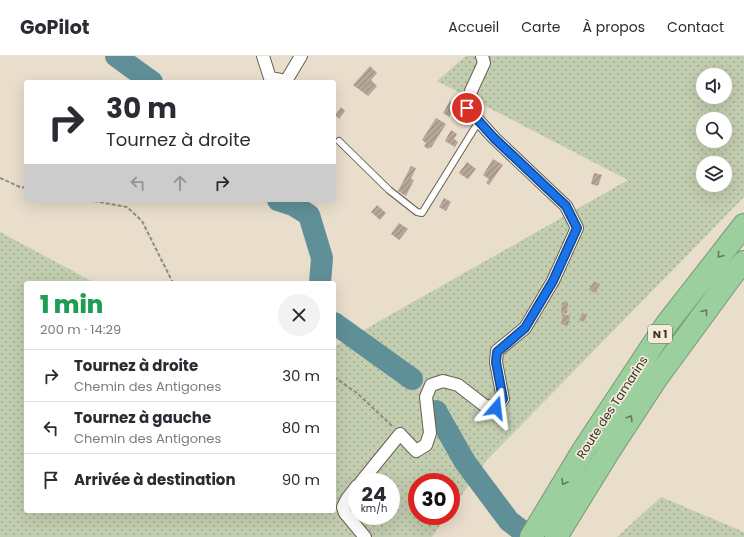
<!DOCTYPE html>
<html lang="fr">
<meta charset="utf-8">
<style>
:root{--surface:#fff;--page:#f2f2f3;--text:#2b2b33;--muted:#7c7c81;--line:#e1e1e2}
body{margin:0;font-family:Poppins,sans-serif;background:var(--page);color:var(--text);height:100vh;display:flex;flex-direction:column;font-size:15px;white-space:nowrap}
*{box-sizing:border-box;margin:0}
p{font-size:13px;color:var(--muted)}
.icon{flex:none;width:22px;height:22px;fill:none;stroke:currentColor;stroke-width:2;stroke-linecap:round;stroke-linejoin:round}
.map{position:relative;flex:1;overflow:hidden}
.panel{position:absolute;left:24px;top:225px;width:312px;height:232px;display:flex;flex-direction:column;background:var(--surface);border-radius:4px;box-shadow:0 4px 16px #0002}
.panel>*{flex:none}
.guide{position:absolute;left:24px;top:24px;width:312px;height:122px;border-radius:4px;box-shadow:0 4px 16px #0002;background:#fff;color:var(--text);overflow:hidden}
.tools{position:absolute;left:696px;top:12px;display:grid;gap:8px}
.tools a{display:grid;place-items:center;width:36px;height:36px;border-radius:50%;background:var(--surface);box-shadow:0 4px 16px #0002;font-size:20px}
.speed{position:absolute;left:348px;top:417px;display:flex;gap:8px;font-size:20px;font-weight:700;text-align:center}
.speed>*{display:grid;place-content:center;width:52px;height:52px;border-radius:50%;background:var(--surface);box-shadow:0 4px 16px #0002;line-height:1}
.speed small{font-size:10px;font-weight:400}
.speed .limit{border:6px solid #d22;background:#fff;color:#111}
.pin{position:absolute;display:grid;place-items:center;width:34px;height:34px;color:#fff;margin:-17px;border:2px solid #fff;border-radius:50%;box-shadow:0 1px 4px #0007}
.me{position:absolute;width:44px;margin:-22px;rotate:17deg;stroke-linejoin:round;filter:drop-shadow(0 0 3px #0008)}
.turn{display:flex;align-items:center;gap:14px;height:84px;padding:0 16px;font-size:18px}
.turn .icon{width:52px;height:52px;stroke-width:2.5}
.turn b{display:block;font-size:28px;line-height:34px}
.lanes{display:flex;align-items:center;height:38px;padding:0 16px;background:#0003;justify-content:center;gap:20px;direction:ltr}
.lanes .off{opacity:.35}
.round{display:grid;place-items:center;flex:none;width:42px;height:42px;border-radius:21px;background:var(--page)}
.summary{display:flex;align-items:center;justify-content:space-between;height:68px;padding:0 16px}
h1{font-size:24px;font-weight:800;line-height:30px;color:#1e9e55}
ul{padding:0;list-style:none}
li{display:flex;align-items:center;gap:12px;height:52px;padding:0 16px;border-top:1px solid var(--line)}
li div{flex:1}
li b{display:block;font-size:15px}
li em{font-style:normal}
header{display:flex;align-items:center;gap:24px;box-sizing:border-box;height:56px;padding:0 20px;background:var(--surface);border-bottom:1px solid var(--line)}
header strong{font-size:19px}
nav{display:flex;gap:22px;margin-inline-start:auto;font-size:14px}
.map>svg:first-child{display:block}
.grass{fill:url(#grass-dots);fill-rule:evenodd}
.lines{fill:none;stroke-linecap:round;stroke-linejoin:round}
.river{stroke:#5f9098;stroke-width:22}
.building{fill:url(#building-hatch)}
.lane-casing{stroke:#695f50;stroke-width:8}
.street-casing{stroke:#695f50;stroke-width:14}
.highway-casing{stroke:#789976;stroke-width:24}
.path{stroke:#948c7f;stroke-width:2;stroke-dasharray:4 2;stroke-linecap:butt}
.lane{stroke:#fff;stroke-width:6}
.street{stroke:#fff;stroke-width:12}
.highway{stroke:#9bd09e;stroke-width:22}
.oneway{stroke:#657a60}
.route-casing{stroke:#114b97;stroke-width:10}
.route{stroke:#1a73e8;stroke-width:7}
.labels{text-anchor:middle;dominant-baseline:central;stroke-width:3.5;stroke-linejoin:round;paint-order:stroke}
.shield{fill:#f6ead9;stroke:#716b61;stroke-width:1}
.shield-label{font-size:11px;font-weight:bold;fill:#38342d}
.street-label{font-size:12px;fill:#38342d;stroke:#f6ead9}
</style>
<header>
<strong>GoPilot</strong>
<nav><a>Accueil</a><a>Carte</a><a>À propos</a><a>Contact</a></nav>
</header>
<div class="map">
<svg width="744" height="481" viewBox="0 0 744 481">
<defs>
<pattern id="grass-dots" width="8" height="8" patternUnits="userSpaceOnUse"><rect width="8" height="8" fill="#c3cdaf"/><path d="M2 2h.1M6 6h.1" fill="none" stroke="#9fa78f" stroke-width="1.8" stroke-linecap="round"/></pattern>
<pattern id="building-hatch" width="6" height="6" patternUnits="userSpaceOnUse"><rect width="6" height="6" fill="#b6a598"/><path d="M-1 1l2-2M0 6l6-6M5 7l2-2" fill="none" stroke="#95877c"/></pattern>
</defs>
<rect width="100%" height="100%" fill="#e9ddcc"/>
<!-- grass -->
<path class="grass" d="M466,0H744V141L486,405L451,454V426H417V460H447L432,481H0V176L95,227H26V455H334V291L628,124L437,25ZM703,19H725V41H703ZM703,63H725V85H703ZM703,107H725V129H703ZM357,426H391V460H357Z
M661,441L744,476V481H617Z"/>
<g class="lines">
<!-- river -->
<path class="river" d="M116,0L152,26
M278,144L293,149L309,159L322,202L320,227
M334,267L412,323
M436,355L465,406L509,465L530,481"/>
</g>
<!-- building -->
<path class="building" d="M370,10L377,17L371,24L377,30L368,40L353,29Z
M450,45L457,49L449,61L443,57Z
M341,51L345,55L339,63L335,59Z
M436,62L446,68L431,92L430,91L428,93L424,90L426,87L422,84Z
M451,74L457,78L454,83L458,86L455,91L445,85Z
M493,103L503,109L489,129L486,127L489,123L483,119Z
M467,106L476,113L468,123L459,117Z
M411,110L416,112L411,123L414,124L406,140L398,135Z
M594,117L602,119L598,130L591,128Z
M444,142L451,146L446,155L439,151Z
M377,149L386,157L380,164L371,156Z
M399,167L408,173L399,184L391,178Z
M594,225L600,228L596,237L589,234Z
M562,246H568L567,257H561Z
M582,257L587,259L584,266L579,264Z
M563,258L570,260L568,270L561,268Z"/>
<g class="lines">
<defs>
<path id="lane" d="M339,85L389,134L417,156L422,157L479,65"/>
<path id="street" d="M263,0L270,22L286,25L301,0
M361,426L400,378L416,395L426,389L430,377L426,341L431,329L443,325L458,329L485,350L496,351L503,343L496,306L497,295L525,272L553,225L577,172L566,150L494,82L467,52L471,35L484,7L482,0
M357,430L347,443L343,451L345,457L365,481"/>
<path id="highway" d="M531,481L584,393L666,269L744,169
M556,481L609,395L656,323L733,218L744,206"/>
</defs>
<!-- lane casing -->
<use href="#lane" class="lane-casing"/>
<!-- street casing -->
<use href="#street" class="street-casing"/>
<!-- highway casing -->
<use href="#highway" class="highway-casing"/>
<!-- path -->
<path class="path" d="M0,122L20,131L26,132
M88,144L127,151L142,165L173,227
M334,321L357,337L392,370"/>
<!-- lane -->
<use href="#lane" class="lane"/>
<!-- street -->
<use href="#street" class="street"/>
<!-- highway -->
<use href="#highway" class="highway"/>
</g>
<!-- one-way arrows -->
<defs><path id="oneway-chevron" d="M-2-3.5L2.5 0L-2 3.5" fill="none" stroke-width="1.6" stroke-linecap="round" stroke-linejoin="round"/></defs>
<g class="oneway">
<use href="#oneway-chevron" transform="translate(720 199) rotate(128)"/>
<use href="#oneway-chevron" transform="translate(705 256) rotate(-53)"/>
<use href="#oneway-chevron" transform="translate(630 362) rotate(-57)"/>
<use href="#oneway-chevron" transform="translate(564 426) rotate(121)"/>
</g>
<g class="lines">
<defs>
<path id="route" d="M467,52L494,82L566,150L577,172L553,225L525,272L497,296L496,306L503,343L496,352"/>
</defs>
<!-- route casing -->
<use href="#route" class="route-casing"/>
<!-- route -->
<use href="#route" class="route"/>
</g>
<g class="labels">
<!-- shield labels -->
<rect class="shield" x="648" y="269" width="24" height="18" rx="3"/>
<g class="shield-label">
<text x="660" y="278">N 1</text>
</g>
<!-- street labels -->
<g class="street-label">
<text transform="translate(612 351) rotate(-57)">Route des Tamarins</text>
</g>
</g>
</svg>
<div class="tools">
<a><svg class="icon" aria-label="sound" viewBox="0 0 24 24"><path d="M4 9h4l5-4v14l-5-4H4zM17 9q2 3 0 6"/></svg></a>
<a><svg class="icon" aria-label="search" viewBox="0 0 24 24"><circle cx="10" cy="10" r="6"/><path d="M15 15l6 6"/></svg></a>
<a><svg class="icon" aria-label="layers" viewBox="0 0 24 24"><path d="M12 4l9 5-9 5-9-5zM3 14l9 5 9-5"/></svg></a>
</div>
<div class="speed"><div>24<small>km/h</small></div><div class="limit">30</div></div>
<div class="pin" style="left:467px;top:52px;background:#d93025"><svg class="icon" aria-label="arrive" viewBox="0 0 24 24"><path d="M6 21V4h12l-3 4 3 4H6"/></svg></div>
<svg class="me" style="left:496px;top:352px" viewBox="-20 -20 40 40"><path d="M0-17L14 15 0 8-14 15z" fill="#1a73e8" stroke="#fff" stroke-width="4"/></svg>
<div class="guide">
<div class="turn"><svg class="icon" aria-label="right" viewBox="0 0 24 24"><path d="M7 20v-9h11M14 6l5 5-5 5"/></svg><div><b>30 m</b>Tournez à droite</div></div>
<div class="lanes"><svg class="icon off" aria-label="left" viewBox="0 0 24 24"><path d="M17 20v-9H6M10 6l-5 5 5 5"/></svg><svg class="icon off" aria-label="ahead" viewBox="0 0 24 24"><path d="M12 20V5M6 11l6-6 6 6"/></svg><svg class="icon" aria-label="right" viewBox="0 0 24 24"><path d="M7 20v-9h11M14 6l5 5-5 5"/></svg></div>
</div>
<section class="panel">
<div class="summary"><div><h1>1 min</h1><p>200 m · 14:29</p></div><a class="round"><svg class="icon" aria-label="close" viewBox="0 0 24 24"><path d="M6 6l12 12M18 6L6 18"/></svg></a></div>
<ul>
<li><svg class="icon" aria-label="right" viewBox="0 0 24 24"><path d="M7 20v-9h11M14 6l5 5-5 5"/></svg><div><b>Tournez à droite</b><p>Chemin des Antigones</p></div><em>30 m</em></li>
<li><svg class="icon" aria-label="left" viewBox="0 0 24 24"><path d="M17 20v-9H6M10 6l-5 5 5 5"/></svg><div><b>Tournez à gauche</b><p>Chemin des Antigones</p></div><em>80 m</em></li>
<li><svg class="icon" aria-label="arrive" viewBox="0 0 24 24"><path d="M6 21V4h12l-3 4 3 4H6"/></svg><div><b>Arrivée à destination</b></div><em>90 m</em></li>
</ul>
</section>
</div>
